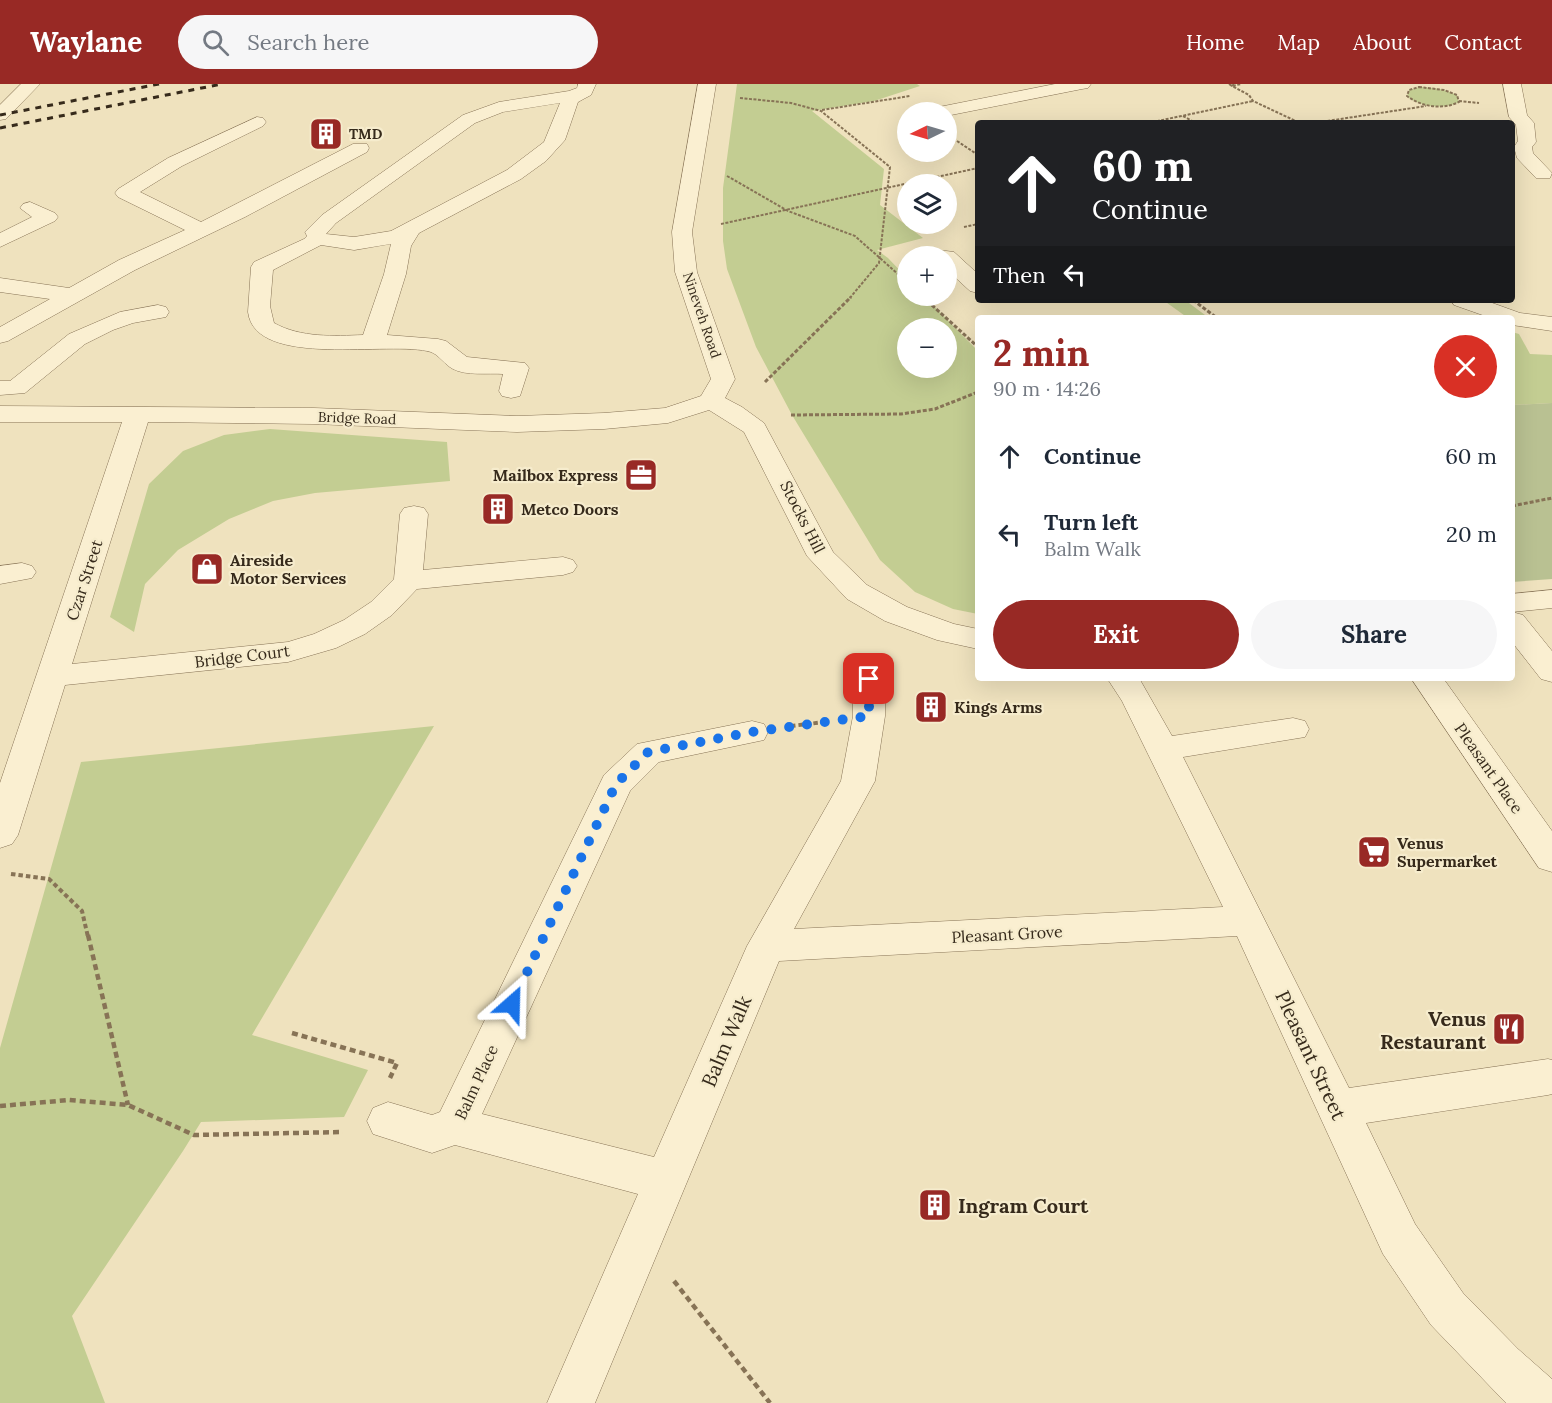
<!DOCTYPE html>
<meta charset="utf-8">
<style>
:root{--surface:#fff;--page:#f6f6f7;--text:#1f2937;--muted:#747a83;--accent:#982925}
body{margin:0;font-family:Lora,serif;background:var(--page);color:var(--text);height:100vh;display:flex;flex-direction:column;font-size:22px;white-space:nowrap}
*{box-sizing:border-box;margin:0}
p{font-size:20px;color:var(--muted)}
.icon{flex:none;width:33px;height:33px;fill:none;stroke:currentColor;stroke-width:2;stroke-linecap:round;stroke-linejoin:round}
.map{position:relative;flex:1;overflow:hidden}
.details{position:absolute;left:975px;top:231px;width:540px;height:366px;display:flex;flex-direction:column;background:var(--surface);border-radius:6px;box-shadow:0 6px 24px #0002}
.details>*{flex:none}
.top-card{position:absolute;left:975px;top:36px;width:540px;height:183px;border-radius:6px;box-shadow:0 6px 24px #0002;background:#202124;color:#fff;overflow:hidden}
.needle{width:39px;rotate:265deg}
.tools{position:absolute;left:897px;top:18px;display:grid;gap:12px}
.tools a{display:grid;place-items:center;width:60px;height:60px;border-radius:50%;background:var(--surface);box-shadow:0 6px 24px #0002;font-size:30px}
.pin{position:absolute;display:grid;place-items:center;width:51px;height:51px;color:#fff;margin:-26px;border-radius:12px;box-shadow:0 3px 9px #0006}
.me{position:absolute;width:66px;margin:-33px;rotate:25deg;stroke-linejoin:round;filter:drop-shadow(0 0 4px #0008)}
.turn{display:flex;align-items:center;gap:21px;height:126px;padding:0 18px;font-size:27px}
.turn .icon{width:78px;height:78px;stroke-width:2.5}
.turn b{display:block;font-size:42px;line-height:51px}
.then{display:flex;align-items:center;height:57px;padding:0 18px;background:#0003;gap:12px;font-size:22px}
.round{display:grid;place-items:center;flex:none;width:63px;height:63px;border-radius:32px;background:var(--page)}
.summary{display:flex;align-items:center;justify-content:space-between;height:102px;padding:0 18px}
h1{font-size:36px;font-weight:700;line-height:45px;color:var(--accent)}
.button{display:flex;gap:12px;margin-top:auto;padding:12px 18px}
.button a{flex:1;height:69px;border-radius:36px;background:var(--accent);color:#fff;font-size:24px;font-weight:700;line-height:69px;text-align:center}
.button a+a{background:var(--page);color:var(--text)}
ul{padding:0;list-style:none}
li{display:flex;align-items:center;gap:18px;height:78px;padding:0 18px}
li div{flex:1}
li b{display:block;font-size:22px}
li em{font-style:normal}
header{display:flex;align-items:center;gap:36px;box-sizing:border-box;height:84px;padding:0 30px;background:var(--accent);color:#fff}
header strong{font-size:28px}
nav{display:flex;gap:33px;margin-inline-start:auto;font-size:21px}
.search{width:420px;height:54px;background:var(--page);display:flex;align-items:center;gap:15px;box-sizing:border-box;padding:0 21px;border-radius:33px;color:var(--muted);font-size:22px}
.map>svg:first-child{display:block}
.green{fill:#c3cd92;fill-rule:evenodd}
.cemetery{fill:#b9c192}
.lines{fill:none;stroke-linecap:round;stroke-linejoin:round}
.minor-casing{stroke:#877356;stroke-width:1}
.path-far3{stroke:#877356;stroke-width:2;stroke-dasharray:3 1.5;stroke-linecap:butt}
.path-far2{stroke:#877356;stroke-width:3;stroke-dasharray:4 2;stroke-linecap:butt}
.path-far1{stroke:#877356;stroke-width:4;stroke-dasharray:4.5 3;stroke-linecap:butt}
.path{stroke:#877356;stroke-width:4.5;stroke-dasharray:6 4;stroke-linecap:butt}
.minor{fill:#faefd1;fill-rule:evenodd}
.rail{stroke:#362a1b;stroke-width:3;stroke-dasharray:6 6;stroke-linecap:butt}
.route{stroke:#1a73e8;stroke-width:10;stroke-dasharray:0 18}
.labels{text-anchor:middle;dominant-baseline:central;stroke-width:4.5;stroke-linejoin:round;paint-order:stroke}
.far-poi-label{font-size:14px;font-weight:bold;fill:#362a1b;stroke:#f6eccd;text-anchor:start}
.far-street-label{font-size:14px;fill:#362a1b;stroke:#f6eccd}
.poi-label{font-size:16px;font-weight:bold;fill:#362a1b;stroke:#f6eccd;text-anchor:start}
.street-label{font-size:16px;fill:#362a1b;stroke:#f6eccd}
.near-poi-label{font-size:20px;font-weight:bold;fill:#362a1b;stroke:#f6eccd;text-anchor:end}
.near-street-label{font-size:20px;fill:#362a1b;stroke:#f6eccd}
</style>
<header>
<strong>Waylane</strong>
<div class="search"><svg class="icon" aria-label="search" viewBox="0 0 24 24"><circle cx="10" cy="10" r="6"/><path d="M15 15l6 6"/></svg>Search here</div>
<nav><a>Home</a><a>Map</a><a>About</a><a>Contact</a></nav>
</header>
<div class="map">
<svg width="1552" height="1319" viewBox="0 0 1552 1319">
<rect width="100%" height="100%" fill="#efe2be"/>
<!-- green -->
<path class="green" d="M737,0H917L920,2L874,17L812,27L884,85L880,121L923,154L877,166L888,174L907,194L908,212H924L978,267V530L953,525L915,508L880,476L792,331L756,263L727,185L723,157V104ZM946,244V284H908V244Z
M1419,3C1432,3 1445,5 1457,11L1459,18C1444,26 1419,23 1407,12L1409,6Z
M1163,216H1185L1209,234H1188Z
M1512,248L1519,250L1530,270L1552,271V319L1512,321Z
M270,345L447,358L450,397L315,409L273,417L229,435L178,466L145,500L134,548L110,533L149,400L183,367L224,351Z
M434,642L252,951L368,986L344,1033L201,1038L183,1067L72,1232L105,1319H0V964L81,678Z"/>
<!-- cemetery -->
<path class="cemetery" d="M1552,319V495L1512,498V321Z"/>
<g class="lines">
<defs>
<path id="minor" d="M21,0H40L6,35L0,36V21Z
M578,0H596L591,11L578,18L565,56L546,77L521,95L419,149L411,162L406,190L387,251L438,255L446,257L467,273L525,279L529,284L520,312L511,314L502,312L499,307L503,290C488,289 466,292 453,285C445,281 439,271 431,268C391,256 255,286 248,228L251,183L254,178L304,155L307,152L305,148L322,131L463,31L499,18L569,7L577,4ZM560,19L544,58L507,86L391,147L354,153L326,150L336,139L475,39L503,28ZM391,160L384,190L363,251C334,252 301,254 274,239L270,222L273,186L321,161L354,166Z
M698,0H716L692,148L697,188L735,295L725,314L742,323L764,339L833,468L867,501L907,523L954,540L978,545V565L937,556L885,537L847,515L807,472L744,348L709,326L668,339L604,345L517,348L314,340L148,338L72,580L288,558L314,550L344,536L371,518L394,495L400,430L404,424L414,422L424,424L428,430L423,486L563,473L573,476L577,482L573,488L563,491L417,505L392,531L365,550L336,564L288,578L65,601L18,751L12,760L0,764V699L122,338H0V322L314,324L517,332L604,329L665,324L701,312L711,295L675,188L672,148Z
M1055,0H1091L1088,4L1082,5L946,32V28H930L933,24L939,23Z
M1503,0H1521L1527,31L1534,39L1536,58L1532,63L1533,69L1552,89L1550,94H1536L1517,74L1514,63L1518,57L1516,41L1509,33Z
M257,33L263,34L266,38L263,42L182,82L140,108L201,138L353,60H367L369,64L367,68L245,133L135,186L8,257L0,259V243L50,215L0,208V194L69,204L119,176L185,146L118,113L115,109L118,105L168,74Z
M30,118L55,129L58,133L55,137L0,163V149L32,133L20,124L23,120Z
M946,167L954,168L978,190V209L970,207L946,185V172H936L938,168Z
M1451,216H1484L1520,229L1552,233V247L1512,241V234H1491L1454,221Z
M158,221L166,223L169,228L166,233L133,239L113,246L85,260L25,309L0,311V297H10L69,250L120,228Z
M22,479L32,482L36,488L32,494L0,500V482Z
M1552,506V524L1512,528L1523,531L1552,567V598L1541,595L1512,558V510Z
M869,584L880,588L885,595V632L875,697L794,845L1223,823L1122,617L1107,594H1139L1172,652L1293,634L1305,637L1309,645L1305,653L1183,673L1349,1004L1548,975L1552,976V1010L1548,1011L1366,1039L1415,1140L1463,1209L1518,1265L1552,1295V1319H1506L1431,1241L1383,1170L1237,852L779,877L595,1319H547L638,1110L455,1061L432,1069L373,1050L367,1037L373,1024L388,1018L432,1031L440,1028L604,691L637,660L752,637L764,640L768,648L764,656L659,678L630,707L482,1030L654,1073L747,862L841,697L853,632V595L858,588Z
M1411,594H1443L1552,747V788L1539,784Z"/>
</defs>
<!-- minor casing -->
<use href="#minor" class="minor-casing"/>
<!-- path-far3 -->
<path class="path-far3" d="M1229,0L1232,2L1241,0
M1234,0L1232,2L1249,11L1253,17L1300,39
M1419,3L1444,6L1457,11L1459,18C1442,26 1422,23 1407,12L1409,6Z
M740,14L791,19L821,27L890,83L879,179L849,215
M1459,17L1479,19
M822,26L910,12
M1183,32L1196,39
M1148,39L1253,17
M1314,39L1426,22
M957,57L978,71
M727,92L788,127L855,152L908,199
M721,140L978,84
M964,143L978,140
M921,212L924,215"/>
<!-- path-far2 -->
<path class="path-far2" d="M923,213L978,263
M1193,216L1217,234
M765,298L851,213
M791,331L901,330L935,325L978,308
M1512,422L1552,414"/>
<!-- path-far1 -->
<path class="path-far1" d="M791,642L825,638
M11,790L49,795L82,827L88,853"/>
<!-- path -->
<path class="path" d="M88,851L128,1021
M292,949L397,979L390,994
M0,1022L69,1016L128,1021L194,1051L343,1048
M674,1197L770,1319"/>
<!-- minor -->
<use href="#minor" class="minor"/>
<!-- rail -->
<path class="rail" d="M0,31L159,0
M0,44L222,0"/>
</g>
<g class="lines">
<!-- route -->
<path class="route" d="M512,920L616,700L648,668L752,648L869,632V595"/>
</g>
<!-- icons -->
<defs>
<symbol id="building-square" viewBox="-11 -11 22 22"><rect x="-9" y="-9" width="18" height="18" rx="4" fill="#982925" stroke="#f6eccd"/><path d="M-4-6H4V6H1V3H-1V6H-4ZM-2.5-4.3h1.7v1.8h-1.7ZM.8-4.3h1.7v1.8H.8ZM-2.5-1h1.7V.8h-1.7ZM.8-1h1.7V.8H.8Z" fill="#fff"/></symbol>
<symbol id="office-square" viewBox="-11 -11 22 22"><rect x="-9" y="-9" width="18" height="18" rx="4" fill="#982925" stroke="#f6eccd"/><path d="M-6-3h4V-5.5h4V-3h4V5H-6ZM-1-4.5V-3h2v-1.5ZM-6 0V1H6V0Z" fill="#fff"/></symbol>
<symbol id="shop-square" viewBox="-11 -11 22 22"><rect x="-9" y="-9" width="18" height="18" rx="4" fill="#982925" stroke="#f6eccd"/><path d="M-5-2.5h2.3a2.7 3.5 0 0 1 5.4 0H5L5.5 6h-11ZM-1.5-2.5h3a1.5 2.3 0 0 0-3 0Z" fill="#fff"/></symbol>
<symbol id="supermarket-square" viewBox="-11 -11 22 22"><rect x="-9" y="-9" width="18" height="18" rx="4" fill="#982925" stroke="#f6eccd"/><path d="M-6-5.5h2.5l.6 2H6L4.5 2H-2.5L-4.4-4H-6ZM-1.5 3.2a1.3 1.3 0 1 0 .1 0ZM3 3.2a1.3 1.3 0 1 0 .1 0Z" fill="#fff"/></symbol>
<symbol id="restaurant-square" viewBox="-11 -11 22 22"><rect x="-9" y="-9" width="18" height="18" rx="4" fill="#982925" stroke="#f6eccd"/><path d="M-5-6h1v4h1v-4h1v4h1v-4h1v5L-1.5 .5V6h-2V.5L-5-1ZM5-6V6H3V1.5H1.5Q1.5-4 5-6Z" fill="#fff"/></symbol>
</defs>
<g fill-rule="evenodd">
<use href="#building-square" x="307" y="31" width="38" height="38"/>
<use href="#office-square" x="622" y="372" width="38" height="38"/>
<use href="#building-square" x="479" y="406" width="38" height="38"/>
<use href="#shop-square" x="188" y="466" width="38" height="38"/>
<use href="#building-square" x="912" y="604" width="38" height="38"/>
<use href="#supermarket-square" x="1355" y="749" width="38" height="38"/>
<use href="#restaurant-square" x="1490" y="926" width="38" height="38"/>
<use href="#building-square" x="916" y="1102" width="38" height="38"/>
</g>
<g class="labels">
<!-- far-poi labels -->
<g class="far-poi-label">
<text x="349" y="50">TMD</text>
</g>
<!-- far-street labels -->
<g class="far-street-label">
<text transform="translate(702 231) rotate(71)">Nineveh Road</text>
<text transform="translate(357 334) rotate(2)">Bridge Road</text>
</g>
<!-- poi labels -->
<g class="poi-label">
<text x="618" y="391" text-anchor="end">Mailbox Express</text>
<text x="521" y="425">Metco Doors</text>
<text x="230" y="476">Aireside<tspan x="230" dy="18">Motor Services</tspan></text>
<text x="954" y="623">Kings Arms</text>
<text x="1397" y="759">Venus<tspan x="1397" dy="18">Supermarket</tspan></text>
</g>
<!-- street labels -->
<g class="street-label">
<text transform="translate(803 433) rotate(63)">Stocks Hill</text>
<text transform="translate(84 496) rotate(-72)">Czar Street</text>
<text transform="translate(242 572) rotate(-7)">Bridge Court</text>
<text transform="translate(1489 684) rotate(55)">Pleasant Place</text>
<text transform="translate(1007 850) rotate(-3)">Pleasant Grove</text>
<text transform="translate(476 998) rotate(-65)">Balm Place</text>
</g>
<!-- near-poi labels -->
<g class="near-poi-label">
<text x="1486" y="934">Venus<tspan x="1486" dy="23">Restaurant</tspan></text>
<text x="958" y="1121" text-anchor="start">Ingram Court</text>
</g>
<!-- near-street labels -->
<g class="near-street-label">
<text transform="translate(726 957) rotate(-67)">Balm Walk</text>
<text transform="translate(1311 971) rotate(65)">Pleasant Street</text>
</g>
</g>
</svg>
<div class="tools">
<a><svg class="needle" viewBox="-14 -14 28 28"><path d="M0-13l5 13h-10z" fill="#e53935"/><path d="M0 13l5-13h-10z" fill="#747a83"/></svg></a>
<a><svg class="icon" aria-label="layers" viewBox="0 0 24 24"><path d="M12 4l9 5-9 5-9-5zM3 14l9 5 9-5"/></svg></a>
<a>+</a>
<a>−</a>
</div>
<div class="pin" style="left:869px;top:595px;background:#d93025"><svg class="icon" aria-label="arrive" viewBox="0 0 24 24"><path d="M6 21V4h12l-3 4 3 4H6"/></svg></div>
<svg class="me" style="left:512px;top:920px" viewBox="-20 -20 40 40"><path d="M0-17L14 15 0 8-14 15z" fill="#1a73e8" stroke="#fff" stroke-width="4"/></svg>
<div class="top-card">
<div class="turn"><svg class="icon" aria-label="ahead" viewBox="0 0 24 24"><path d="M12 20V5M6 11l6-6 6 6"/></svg><div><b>60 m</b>Continue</div></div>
<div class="then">Then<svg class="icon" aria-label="left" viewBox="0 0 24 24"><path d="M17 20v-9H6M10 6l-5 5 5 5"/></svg></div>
</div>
<section class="details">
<div class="summary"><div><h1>2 min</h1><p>90 m · 14:26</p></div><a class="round" style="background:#d93025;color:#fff"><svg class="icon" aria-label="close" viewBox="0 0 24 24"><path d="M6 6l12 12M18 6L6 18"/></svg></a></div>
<ul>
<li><svg class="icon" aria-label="ahead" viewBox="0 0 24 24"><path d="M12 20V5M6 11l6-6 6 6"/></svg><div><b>Continue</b></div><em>60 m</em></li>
<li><svg class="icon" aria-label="left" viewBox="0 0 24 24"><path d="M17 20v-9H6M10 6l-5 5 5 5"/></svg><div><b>Turn left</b><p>Balm Walk</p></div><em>20 m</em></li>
</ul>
<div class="button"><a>Exit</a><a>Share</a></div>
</section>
</div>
